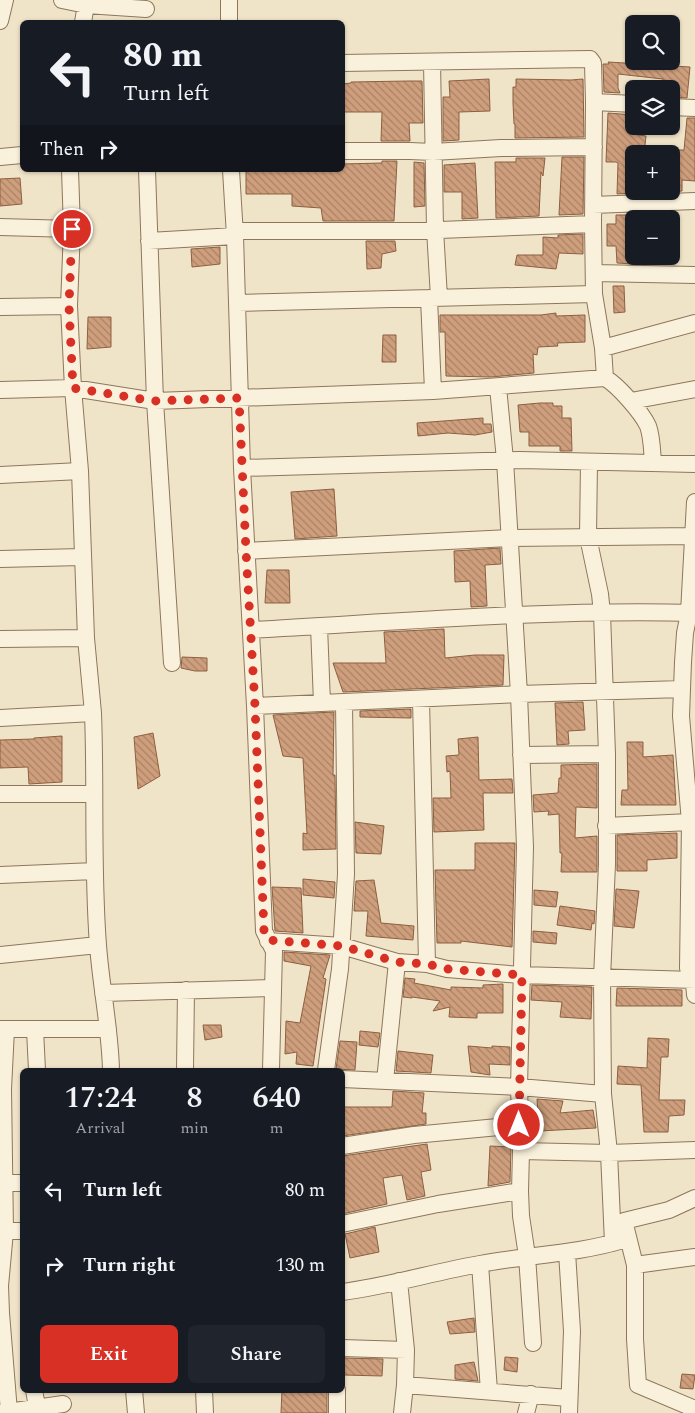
<!DOCTYPE html>
<meta charset="utf-8">
<style>
:root{--surface:#171b24;--page:#20242c;--text:#f1f3f6;--muted:#9ea1a6;--accent:#d93025}
body{margin:0;font-family:Spectral,serif;background:var(--page);color:var(--text);height:100vh;display:flex;flex-direction:column;font-size:19px;white-space:nowrap}
*{box-sizing:border-box;margin:0}
p{font-size:16px;color:var(--muted)}
.icon{flex:none;width:28px;height:28px;fill:none;stroke:currentColor;stroke-width:2;stroke-linecap:round;stroke-linejoin:round}
.map{position:relative;flex:1;overflow:hidden}
.sheet{position:absolute;left:20px;top:1068px;width:325px;height:325px;display:flex;flex-direction:column;background:var(--surface);border-radius:8px;box-shadow:0 1px 4px #0004}
.sheet>*{flex:none}
.hud{position:absolute;left:20px;top:20px;width:325px;height:152px;border-radius:8px;box-shadow:0 1px 4px #0004;background:#171b24;color:var(--text);overflow:hidden}
.controls{position:absolute;left:625px;top:15px;display:grid;gap:10px}
.controls a{display:grid;place-items:center;width:55px;height:55px;border-radius:8px;background:var(--surface);box-shadow:0 1px 4px #0004;font-size:25px}
.pin{position:absolute;display:grid;place-items:center;width:42px;height:42px;color:#fff;margin:-21px;border:2px solid #fff;border-radius:50%;box-shadow:0 1px 5px #0007}
.me{position:absolute;width:55px;margin:-28px;rotate:0deg;stroke-linejoin:round;filter:drop-shadow(0 0 4px #0008)}
.turn{display:flex;align-items:center;gap:18px;height:105px;padding:0 20px;font-size:22px}
.turn .icon{width:65px;height:65px;stroke-width:2.5}
.turn b{display:block;font-size:35px;line-height:42px}
.then{display:flex;align-items:center;height:48px;padding:0 20px;background:#0003;gap:10px;font-size:19px}
.eta{display:flex;justify-content:space-evenly;align-items:center;height:85px;text-align:center}
.eta b{font-size:30px;font-weight:600;line-height:35px}
.button{display:flex;gap:10px;margin-top:auto;padding:10px 20px}
.button a{flex:1;height:58px;border-radius:8px;background:var(--accent);color:#fff;font-size:20px;font-weight:600;line-height:58px;text-align:center}
.button a+a{background:var(--page);color:var(--text)}
ul{padding:0;list-style:none}
li{display:flex;align-items:center;gap:15px;height:75px;padding:0 20px}
li div{flex:1}
li b{display:block;font-size:19px}
li em{font-style:normal}
.map>svg:first-child{display:block}
.building{fill:url(#building-back-hatch);stroke:#8d5f41}
.lines{fill:none;stroke-linecap:round;stroke-linejoin:round}
.minor-casing{stroke:#8d765c;stroke-width:18}
.minor{stroke:#faf1dc;stroke-width:16}
.route{stroke:#d93025;stroke-width:9;stroke-dasharray:0 16.2}
</style>
<div class="map">
<svg width="695" height="1413" viewBox="0 0 695 1413">
<defs>
<pattern id="building-back-hatch" width="6" height="6" patternUnits="userSpaceOnUse" patternTransform="scale(1.25)"><rect width="6" height="6" fill="#cf9f7d"/><path d="M-1 5l2 2M0 0l6 6M5-1l2 2" fill="none" stroke="#a98266"/></pattern>
</defs>
<rect width="100%" height="100%" fill="#f0e4c8"/>
<!-- building -->
<path class="building" d="M608,62L690,67L687,98L671,97V89H662L663,79L618,74V88L620,93L604,92L603,64H609Z
M489,79L490,111L459,112V140L443,141V97H450L449,81Z
M516,79L571,80L583,79L584,137L515,138V124H514L513,103V87H516Z
M408,81H422L423,123H409L410,141H381L382,112H342V84L351,83V82Z
M608,113L633,115L632,134L646,136L644,154H634V193L617,194L618,163L616,162H606Z
M687,118H695V181L682,180V191L671,192V150H684Z
M562,157H584L583,214L559,215Z
M516,158H545L543,176L541,172L539,216L496,218L495,162H516Z
M382,161H397L394,221H323L321,208L292,206V194H246V170H342V164L382,163Z
M414,162L424,163L425,206L414,207Z
M475,163L478,218L462,219V192H444V165Z
M20,178L22,204L0,206V179Z
M616,215H634V264L617,263L616,246H607V224H616Z
M583,234V254L559,253L556,269L515,265L517,255H543V237L558,238V235Z
M366,241H395L396,251L382,254L381,268L367,269Z
M220,247V264L192,267L191,249Z
M613,286H624L625,312L614,313Z
M556,313V316L585,315V342L557,343L558,346L538,347L537,355L533,354L534,373L491,377L446,376L445,332H440V315H541Z
M88,317H111V347L87,349Z
M383,335H396V362H382Z
M540,403H553V406H562V418H571L572,451H560V446H529V432H520L518,405Z
M483,418V424H491L492,432L475,435L448,433L418,436L417,423Z
M334,489L337,536L295,539L291,492Z
M500,548L501,564L485,565L487,606L471,607L470,581L455,582L454,551Z
M267,570H289L290,603H265Z
M444,629L445,658L475,655H504L503,685L343,692L333,663H386L384,632Z
M182,657L207,658V671H195L181,668Z
M583,702L585,730L568,731L569,744L557,745L555,703Z
M411,709V718L360,717V711Z
M334,712L333,775H335L336,849L303,850V833L307,834L303,758L283,756L273,715Z
M153,733L160,776L138,789L134,737Z
M62,736V782L29,784L28,767L0,768V740L34,739V738Z
M478,737L479,780L512,779L513,793H483L484,830L434,832L433,798H451L450,771L447,772L446,756L459,755L458,739Z
M627,742H643V757L673,755L676,805H621L622,790H628Z
M597,764V808L576,807L575,838L597,836V872H561L562,853H560L559,814L548,815L549,811L534,812L533,795L558,793L559,778H561V765Z
M355,822L384,826L381,854L356,853Z
M677,833V858L647,860V871H617V835Z
M475,843H515L512,947L461,941V943H437L435,870H475Z
M303,879L335,882L334,898L303,895Z
M374,880L381,923L414,926L413,940L366,936L368,911H354L356,881Z
M272,887L301,888L303,933L275,931Z
M616,889L639,891L634,928L614,926Z
M534,890L558,892L556,907L534,905Z
M560,906L595,911L594,924L592,923L591,930L557,925Z
M533,931L557,933L556,944L533,942Z
M284,952L330,955L323,978L326,979L313,1066L296,1064L297,1052L285,1054L286,1021L300,1023L311,966L284,961Z
M405,978L415,979L414,983L451,990V987L483,988V985L503,984V1013H477V1018L449,1017L450,1007L433,1011L440,1001L412,997V998L403,997Z
M532,985L592,987L591,1019L560,1017L562,1002L531,1000Z
M617,988L682,990V1006H616Z
M203,1025H221L222,1037L205,1040Z
M360,1031L380,1033L378,1047L359,1045Z
M648,1038L669,1039L668,1057H661L659,1100H685L684,1115L669,1116L668,1132H644L641,1085L617,1084L618,1066L647,1068Z
M340,1041L357,1042L355,1070L336,1069Z
M468,1046L492,1048V1046L510,1047V1065L489,1064L490,1075L471,1072Z
M398,1051L433,1055L431,1073L396,1071Z
M393,1091L424,1093L422,1113H426V1124L342,1136V1107H392Z
M537,1099L563,1101L560,1113L593,1110L596,1128L539,1131Z
M427,1144L431,1170L421,1172L425,1196L407,1200L402,1175L383,1178L387,1204L342,1214V1156Z
M490,1146L511,1147L510,1182L488,1186Z
M375,1227L379,1252L350,1258L345,1234Z
M474,1318L475,1332L450,1334L447,1322Z
M505,1357L518,1358L517,1372L504,1370Z
M344,1358L383,1359L382,1376L344,1375Z
M474,1362L478,1381L455,1379V1365Z
M682,1374L695,1375L693,1389L680,1388Z
M282,1390L327,1391V1413H281Z"/>
<g class="lines">
<defs>
<path id="minor" d="M62,0L86,5L83,22
M87,0L86,5L146,9
M229,0V22
M0,21L5,0
M432,62L435,229L439,298
M342,63L590,59L593,63L594,102L593,224L594,294L603,348L605,378
M594,102L634,104
M671,107L695,108
M342,151H410L433,152L501,148L594,147
M0,157L22,155
M147,170L155,401L172,663
M231,170L235,236L242,468L520,460L695,464
M593,205L695,201
M0,227L72,229L70,170
M234,231H414L593,224
M149,241L235,236
M594,273L695,275
M429,298L433,391
M237,303L594,294
M0,307L69,306
M603,348L695,323
M498,387L505,460L519,694L525,847L519,1087L521,1151L520,1191L521,1216L527,1256L533,1343
M0,390L73,388L155,401L433,391L605,378C618,385 642,413 648,426C652,437 652,451 653,462
M631,401L695,389
M589,462L588,537L600,594L602,613L607,754V864L602,978L603,1094L609,1153L613,1243
M242,468L255,706L264,931L274,951L271,1070
M0,475L80,471
M695,502L689,613L685,633L683,662L681,716L690,822L688,968L694,982L695,995
M246,551L510,538L693,536
M0,559L82,557
M319,626L322,703
M251,630C398,622 547,609 695,613
M0,639L86,638
M421,699L427,964
M255,706L519,694L682,689
M93,713C96,790 92,868 98,945C101,987 110,1028 111,1070
M0,718L93,713L86,638L80,471L73,388L69,306L72,229
M521,755L607,754
M0,794H94
M606,826L690,822
M0,875L95,871
M268,941L342,946L397,962L427,964L447,969L521,975L695,980
M0,955L98,945
M103,993L273,988
M0,1029H108
M6,1029L3,1089L5,1231L0,1286L1,1313L9,1412
M35,1030L37,1070
M185,1070L186,990
M326,1070L340,969L346,874L344,702
M342,1079L519,1087L603,1094
M385,1081L397,962
M342,1146L414,1135L519,1125
M521,1151L609,1153L695,1150
M0,1183H22
M695,1198L669,1210L624,1221L635,1265V1339L638,1385L695,1409
M342,1224L438,1204L520,1191
M5,1231H22
M567,1252L572,1331L569,1413
M480,1264L489,1391
M635,1265L695,1257
M399,1281L406,1350L405,1385L402,1413
M342,1292C389,1286 434,1272 480,1264C527,1255 577,1254 623,1240
M342,1348L406,1350
M405,1385L569,1398
M34,1390L37,1407
M134,1390L136,1413
M204,1390L205,1413
M1,1413L63,1404
M337,1413V1390
M526,1413L531,1394"/>
</defs>
<!-- minor casing -->
<use href="#minor" class="minor-casing"/>
<!-- minor -->
<use href="#minor" class="minor"/>
</g>
<g class="lines">
<!-- route -->
<path class="route" d="M72,229L69,306L73,388L154,401L239,398L246,551L255,706L264,931L268,940L342,946L397,962L427,964L447,969L522,975L519,1125"/>
</g>
</svg>
<div class="controls">
<a><svg class="icon" aria-label="search" viewBox="0 0 24 24"><circle cx="10" cy="10" r="6"/><path d="M15 15l6 6"/></svg></a>
<a><svg class="icon" aria-label="layers" viewBox="0 0 24 24"><path d="M12 4l9 5-9 5-9-5zM3 14l9 5 9-5"/></svg></a>
<a>+</a>
<a>−</a>
</div>
<div class="pin" style="left:72px;top:229px;background:#d93025"><svg class="icon" aria-label="arrive" viewBox="0 0 24 24"><path d="M6 21V4h12l-3 4 3 4H6"/></svg></div>
<svg class="me" style="left:519px;top:1125px" viewBox="-20 -20 40 40"><circle r="17" fill="#d93025" stroke="#fff" stroke-width="3"/><path d="M0-11L8 9 0 5-8 9z" fill="#fff"/></svg>
<div class="hud">
<div class="turn"><svg class="icon" aria-label="left" viewBox="0 0 24 24"><path d="M17 20v-9H6M10 6l-5 5 5 5"/></svg><div><b>80 m</b>Turn left</div></div>
<div class="then">Then<svg class="icon" aria-label="right" viewBox="0 0 24 24"><path d="M7 20v-9h11M14 6l5 5-5 5"/></svg></div>
</div>
<section class="sheet">
<div class="eta">
<div><b>17:24</b><p>Arrival</p></div>
<div><b>8</b><p>min</p></div>
<div><b>640</b><p>m</p></div>
</div>
<ul>
<li><svg class="icon" aria-label="left" viewBox="0 0 24 24"><path d="M17 20v-9H6M10 6l-5 5 5 5"/></svg><div><b>Turn left</b></div><em>80 m</em></li>
<li><svg class="icon" aria-label="right" viewBox="0 0 24 24"><path d="M7 20v-9h11M14 6l5 5-5 5"/></svg><div><b>Turn right</b></div><em>130 m</em></li>
</ul>
<div class="button"><a>Exit</a><a>Share</a></div>
</section>
</div>
